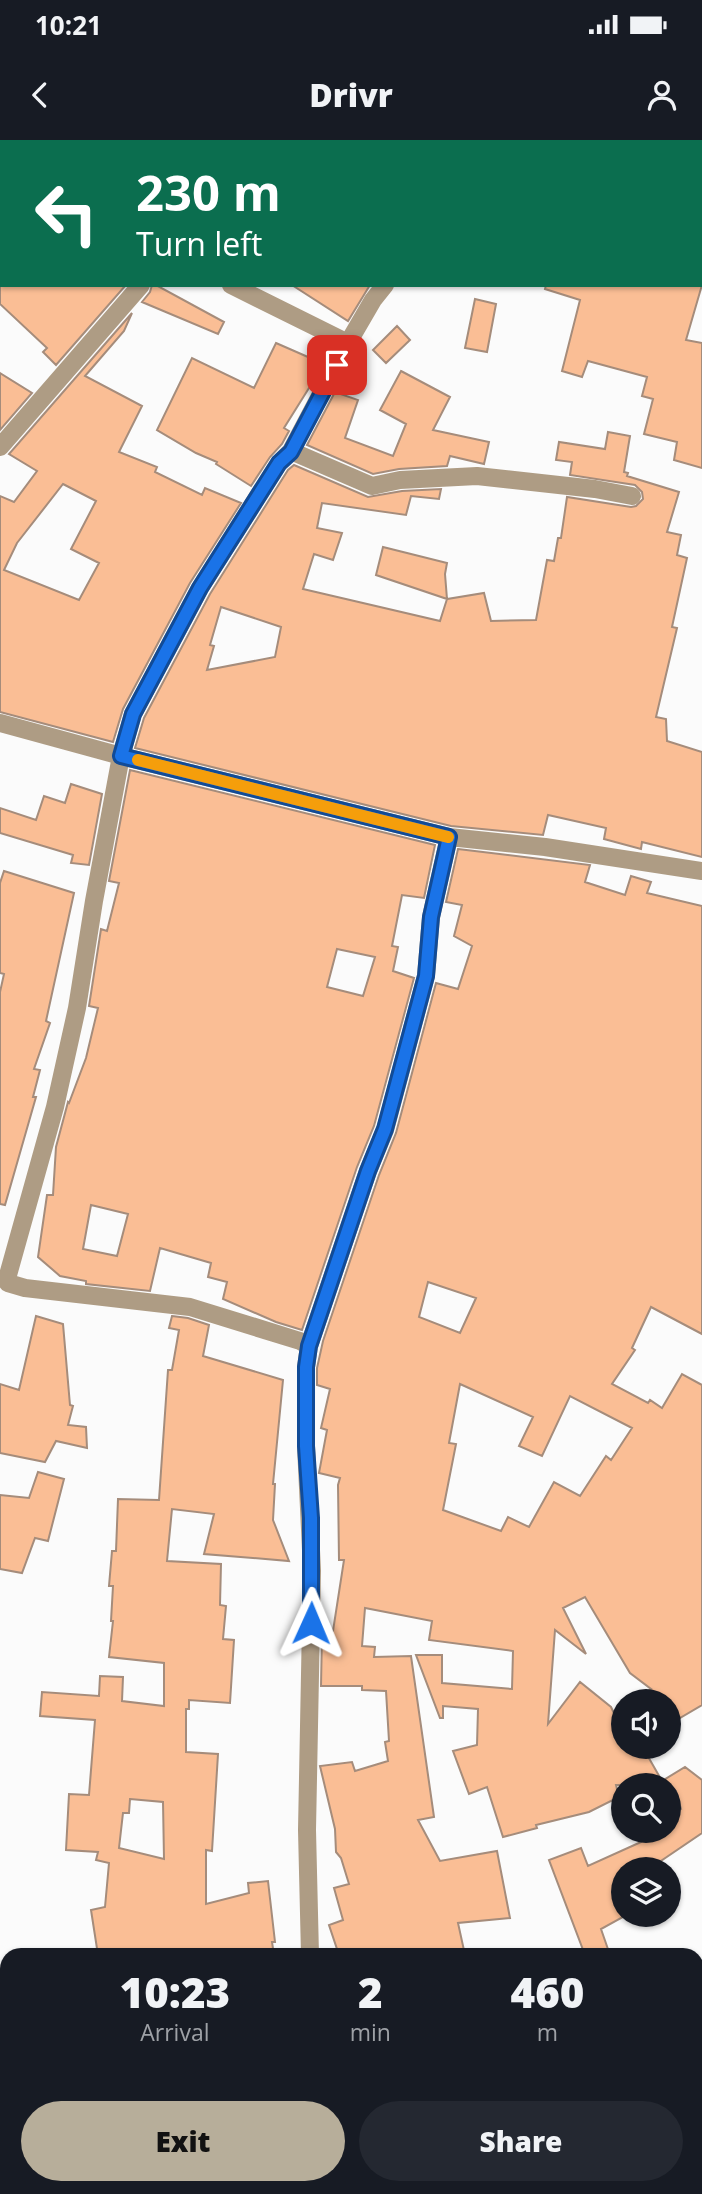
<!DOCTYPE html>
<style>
:root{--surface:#171b24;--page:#242831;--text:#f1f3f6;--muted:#9ea1a6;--accent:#b7ae9a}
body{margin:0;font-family:"Open Sans",sans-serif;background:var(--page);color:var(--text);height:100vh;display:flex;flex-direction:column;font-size:26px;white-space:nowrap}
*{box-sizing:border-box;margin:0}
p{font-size:23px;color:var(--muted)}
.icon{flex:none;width:38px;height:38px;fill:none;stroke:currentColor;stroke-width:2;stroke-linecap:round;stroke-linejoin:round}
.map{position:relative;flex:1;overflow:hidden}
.panel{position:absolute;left:0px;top:1808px;width:704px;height:247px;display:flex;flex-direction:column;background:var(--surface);border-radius:21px 21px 0 0;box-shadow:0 2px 5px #0004}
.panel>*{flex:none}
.hud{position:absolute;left:0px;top:0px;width:704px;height:147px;box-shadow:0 2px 5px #0004;background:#0b6e4f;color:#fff;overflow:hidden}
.buttons{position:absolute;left:611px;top:1549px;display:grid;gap:14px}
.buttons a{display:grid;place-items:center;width:70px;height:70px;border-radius:50%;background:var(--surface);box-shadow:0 2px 5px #0004;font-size:35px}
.pin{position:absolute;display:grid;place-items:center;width:60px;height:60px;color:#fff;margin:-30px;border-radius:14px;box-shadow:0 4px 10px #0006}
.me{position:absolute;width:77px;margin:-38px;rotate:1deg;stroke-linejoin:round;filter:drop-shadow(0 0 5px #0008)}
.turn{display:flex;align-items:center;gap:24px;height:147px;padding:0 21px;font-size:32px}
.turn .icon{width:91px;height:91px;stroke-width:2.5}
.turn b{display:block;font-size:49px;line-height:60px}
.eta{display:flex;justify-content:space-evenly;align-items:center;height:119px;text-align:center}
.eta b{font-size:42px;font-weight:800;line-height:49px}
.button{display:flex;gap:14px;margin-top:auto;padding:14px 21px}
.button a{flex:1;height:80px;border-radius:42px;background:var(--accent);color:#111;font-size:28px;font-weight:800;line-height:80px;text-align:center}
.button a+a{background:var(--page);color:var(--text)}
.status{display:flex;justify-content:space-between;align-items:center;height:49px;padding:0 35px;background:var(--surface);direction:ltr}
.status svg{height:19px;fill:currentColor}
header{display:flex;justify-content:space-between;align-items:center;height:91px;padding:0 21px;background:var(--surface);font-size:32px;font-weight:800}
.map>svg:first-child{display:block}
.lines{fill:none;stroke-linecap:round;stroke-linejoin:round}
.canal{stroke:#6ecad0;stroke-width:24}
.building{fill:#fabe95;stroke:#a58c7b;stroke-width:2;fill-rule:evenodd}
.street{stroke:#ae9c84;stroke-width:18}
.route-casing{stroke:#114b97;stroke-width:18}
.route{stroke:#1a73e8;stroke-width:12}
.slow{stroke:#f59e0b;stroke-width:12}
</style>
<div class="status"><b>10:21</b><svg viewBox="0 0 49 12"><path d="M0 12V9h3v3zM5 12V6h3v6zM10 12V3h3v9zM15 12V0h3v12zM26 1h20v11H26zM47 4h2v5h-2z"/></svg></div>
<header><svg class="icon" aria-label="back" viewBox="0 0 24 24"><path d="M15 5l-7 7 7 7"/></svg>Drivr<svg class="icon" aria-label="person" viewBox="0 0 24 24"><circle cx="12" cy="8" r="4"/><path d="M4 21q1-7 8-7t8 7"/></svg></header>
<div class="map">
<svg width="702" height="2054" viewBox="0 0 702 2054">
<rect width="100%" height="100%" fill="#fbfbfb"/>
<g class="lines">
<!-- canal -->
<path class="canal" d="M213,2048V2054
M50,2054L71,2048"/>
</g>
<!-- building -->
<path class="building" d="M0,145H126L56,225L43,212L47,208L0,164Z
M152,145H156L224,182L218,194L142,162L150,152Z
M292,145H370L348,181Z
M546,145H702L686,200L702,203V328L674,320L677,302L644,294L653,259L642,256L647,237L588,221L582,237L562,231L580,160L545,149Z
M475,159L496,164L487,212L465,208Z
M132,173L124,191L85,236L142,266L119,312L157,327L155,332L202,355L205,348L241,363L190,443L123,569L113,602L0,572V356L14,362L37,331L9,314ZM63,344L96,361L71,409L99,423L79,460L4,430L17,403Z
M397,186L410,200L386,223L373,210Z
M276,203L324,224L284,288L289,291L282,304L270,317L251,346L216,324L217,322L196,313L157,290L192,218L254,248Z
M401,231L450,257L433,290L489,302L484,324L450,316L447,326L399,329L373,334L307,305L335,252L358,260L345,298L393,316L406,284L380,270Z
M0,233L32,253L0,290Z
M608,292L630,296L624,332L628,333L627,336L679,352L667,392L681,395L677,415L687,418L672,487L677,488L656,577L666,579L667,601L702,612V717L642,702L641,709L604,699L606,688L548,675L543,695L451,686L135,608L144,578L210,454L288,330L294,325L368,357L402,351L441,349L439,359L411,356L406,375L322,363L317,388L342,393L333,420L314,414L303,449L440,481L447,459L376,435L383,407L447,423L445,434L447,459L484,453L491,481L536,480L547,420L554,421L558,398H561L567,357L631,367L636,366L643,359L642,352L635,345L570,335L572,322L556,320L559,302L605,309ZM221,467L281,487L275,517L207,530L214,506L210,505Z
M130,630L435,705L424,758L402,755L392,806L398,807L393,831L414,838L374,986L357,1027L302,1190L276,1182L223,1159L227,1142L208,1137L211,1123L160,1108L150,1151L86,1144V1141L60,1136L38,1117L47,1055H53L56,1007L68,962L69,963L86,918L98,868L89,866L101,789L107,791L119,743L109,741ZM337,809L375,817L363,856L327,847ZM91,1065L128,1074L117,1116L83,1109Z
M71,644L102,654L89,725L71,723L73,715L0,693V668L36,680L44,656L65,663Z
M458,709L590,725L585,742L625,755L631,736L651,742L647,753L702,766V1194L651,1167L632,1208L635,1210L612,1244L648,1263L650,1260L662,1268L682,1234L702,1245V1565L668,1585V1561H631L651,1549L630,1533L585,1457L563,1468L586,1514L555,1490L548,1584L580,1542L611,1567L623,1592V1606H642L662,1641L685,1627L702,1640V1693L649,1729H623V1777L601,1789L610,1815H585L549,1720L581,1708L588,1726L641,1702L633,1690H668V1674L681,1669L676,1651L668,1652V1645H616L619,1657L589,1672L536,1685L537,1688L503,1697L487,1647L469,1654L453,1611L477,1605L478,1569L443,1566V1578H440L416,1515H442V1543L512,1549L513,1511L429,1500L432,1481L365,1468L362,1506L375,1507L374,1517L411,1516L434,1677L418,1680L440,1721L497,1711L510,1778L458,1783L465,1815H339L329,1785L343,1780L334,1748L349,1744L341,1718L336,1712L335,1689L320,1626L352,1622L355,1631L388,1621L385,1602L389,1601L386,1551L362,1550V1546H321L322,1494L333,1491L344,1420H339L338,1345L340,1338L319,1333L327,1290L321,1288L330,1249L317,1245V1228L323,1201L379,1035L396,993L436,843L458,849L472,806L454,796L462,765L446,762ZM428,1142L476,1158L460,1193L419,1177ZM460,1244L533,1277L519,1306L542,1316L570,1256L632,1288L611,1320L606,1316L580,1356L554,1342L529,1387L508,1377L501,1391L443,1370L456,1304L449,1303Z
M4,731L74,753L46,881L50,883L34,929L40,930L33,957H36L5,1065L0,1064V852L4,834L0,833V743Z
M36,1176L63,1184L70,1265L73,1266L68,1285L86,1287L87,1308L56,1301L45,1322L0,1313V1244L19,1250Z
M172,1176L188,1178L209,1185L203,1216L283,1240L273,1344H275L273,1380L289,1421L204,1414L214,1374L172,1369L167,1421L221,1424L220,1465L226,1466L223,1499L234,1500L230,1563L189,1560V1569H186V1612L218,1614L212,1711L206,1710V1764L249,1753L248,1743L268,1741L275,1802H272L274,1815H98L91,1770L105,1767L109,1723L96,1720L98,1712L66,1710L69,1654L89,1655L95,1580L40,1576L42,1552L99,1556L100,1536L123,1537L122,1561L164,1566V1523L109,1517L113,1481H111L113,1446H109L112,1411H116L118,1359L159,1360L168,1230H172L179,1190L169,1188ZM130,1659L163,1662L164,1719L119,1708L123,1673H129Z
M38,1332L64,1339L48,1401L35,1398L22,1433L0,1429V1355L29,1358Z"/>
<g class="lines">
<!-- street -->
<path class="street" d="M490,2L491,0
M231,145L348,203
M0,307L141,145
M291,311L372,346L400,340L477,336L595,349L632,356
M0,583L121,616L449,697L545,707L702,731
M309,1206L368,1031L385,990L426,836L431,777L449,697
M310,1815L307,1690L312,1431L306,1306V1227L309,1206L300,1201L190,1167L25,1148L8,1143V1135L55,967L77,868L94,761L121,616L133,574L200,448L279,323L291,311L348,203L373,160L385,145
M344,2048L345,2054"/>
</g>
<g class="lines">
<defs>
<path id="route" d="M311,1483V1378L306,1306V1227L309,1206L368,1031L385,989L426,836L431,777L449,697L121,616L133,574L200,448L279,323L291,312L337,225"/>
</defs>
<!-- route casing -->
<use href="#route" class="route-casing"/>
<!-- route -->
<use href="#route" class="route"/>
<!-- slow -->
<path class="slow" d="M138,620L448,697"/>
</g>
</svg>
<div class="buttons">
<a><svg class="icon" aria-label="sound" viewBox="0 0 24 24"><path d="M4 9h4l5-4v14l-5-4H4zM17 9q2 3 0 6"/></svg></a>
<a><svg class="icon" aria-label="search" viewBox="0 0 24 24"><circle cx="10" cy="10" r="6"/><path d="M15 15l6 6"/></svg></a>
<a><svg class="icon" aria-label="layers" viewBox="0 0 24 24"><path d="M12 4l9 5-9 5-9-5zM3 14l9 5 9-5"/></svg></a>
</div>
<div class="pin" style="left:337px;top:225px;background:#d93025"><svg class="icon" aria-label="arrive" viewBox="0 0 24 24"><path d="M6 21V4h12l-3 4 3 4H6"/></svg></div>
<svg class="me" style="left:311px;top:1483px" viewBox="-20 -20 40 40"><path d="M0-17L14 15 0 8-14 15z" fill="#1a73e8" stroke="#fff" stroke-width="4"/></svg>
<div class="hud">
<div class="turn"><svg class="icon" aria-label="left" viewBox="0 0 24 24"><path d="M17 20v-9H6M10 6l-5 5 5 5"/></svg><div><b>230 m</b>Turn left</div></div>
</div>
<section class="panel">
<div class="eta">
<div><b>10:23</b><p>Arrival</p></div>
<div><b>2</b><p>min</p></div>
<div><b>460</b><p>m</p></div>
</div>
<div class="button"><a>Exit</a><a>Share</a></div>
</section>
</div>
